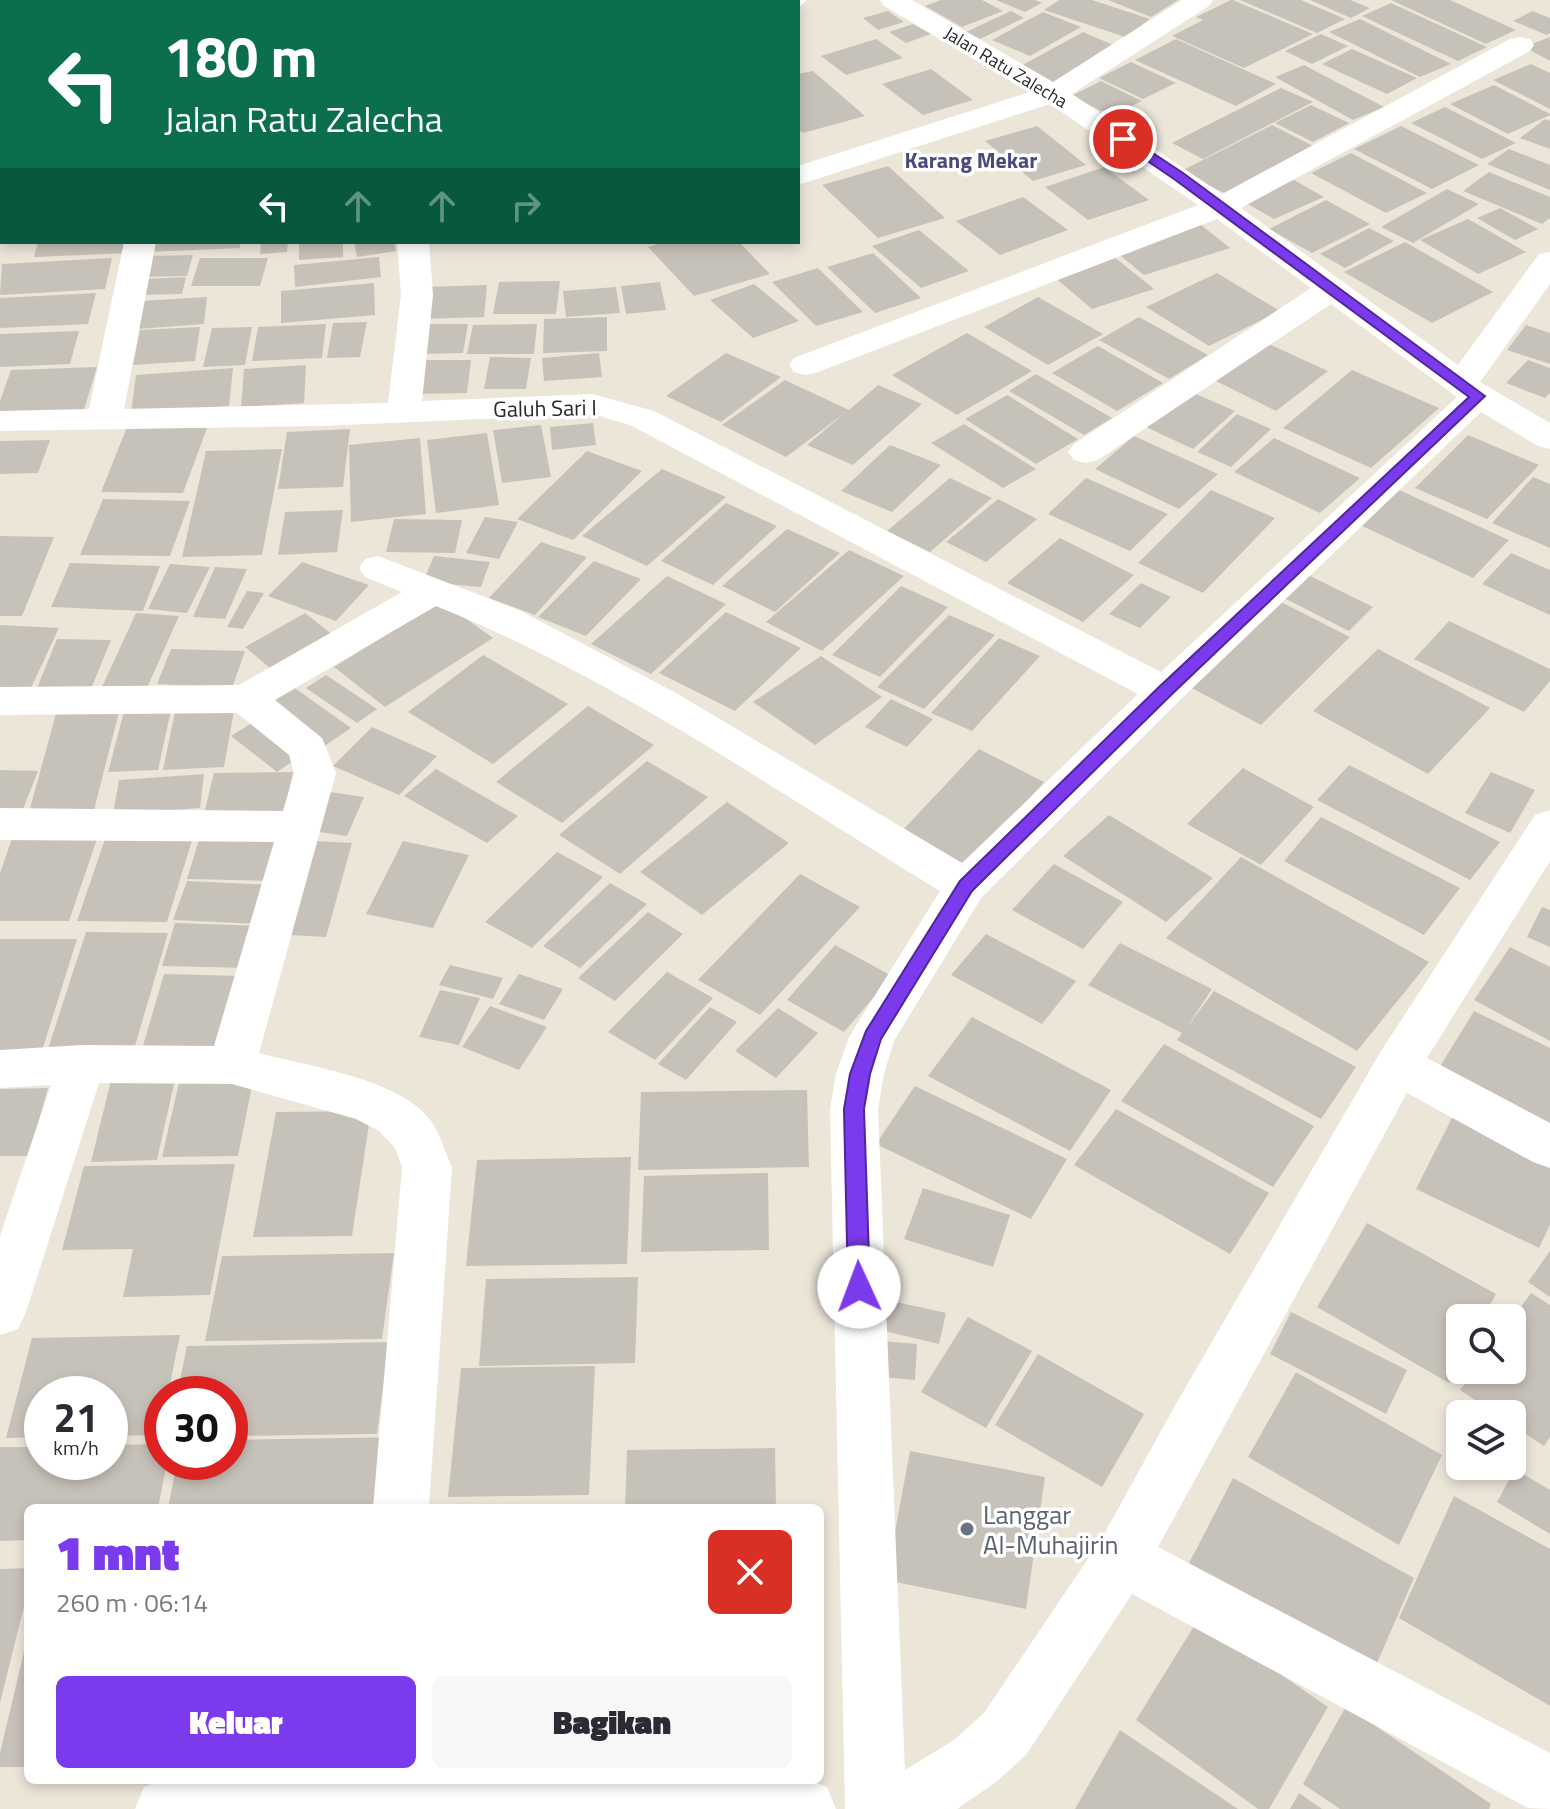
<!DOCTYPE html>
<html lang="id">
<meta charset="utf-8">
<style>
:root{--surface:#fff;--page:#f7f7f7;--text:#2b2b33;--muted:#7c7c81;--accent:#7c3aed}
body{margin:0;font-family:"Titillium Web",sans-serif;background:var(--page);color:var(--text);height:100vh;display:flex;flex-direction:column;font-size:30px;white-space:nowrap}
*{box-sizing:border-box;margin:0}
p{font-size:26px;color:var(--muted)}
.icon{flex:none;width:44px;height:44px;fill:none;stroke:currentColor;stroke-width:2;stroke-linecap:round;stroke-linejoin:round}
.map{position:relative;flex:1;overflow:hidden}
.side{position:absolute;left:24px;top:1504px;width:800px;height:280px;display:flex;flex-direction:column;background:var(--surface);border-radius:12px;box-shadow:0 4px 12px #0003}
.side>*{flex:none}
.top-card{position:absolute;left:0px;top:0px;width:800px;height:244px;box-shadow:0 4px 12px #0003;background:#0b6e4f;color:#fff;overflow:hidden}
.controls{position:absolute;left:1446px;top:1304px;display:grid;gap:16px}
.controls a{display:grid;place-items:center;width:80px;height:80px;border-radius:12px;background:var(--surface);box-shadow:0 4px 12px #0003;font-size:40px}
.speed{position:absolute;left:24px;top:1376px;display:flex;gap:16px;font-size:40px;font-weight:700;text-align:center}
.speed>*{display:grid;place-content:center;width:104px;height:104px;border-radius:50%;background:var(--surface);box-shadow:0 4px 12px #0003;line-height:1}
.speed small{font-size:20px;font-weight:400}
.speed .limit{border:12px solid #d22;background:#fff;color:#111}
.pin{position:absolute;display:grid;place-items:center;width:68px;height:68px;color:#fff;margin:-34px;border:4px solid #fff;border-radius:50%;box-shadow:0 2px 8px #0007}
.me{position:absolute;width:88px;margin:-44px;rotate:358deg;stroke-linejoin:round;filter:drop-shadow(0 0 6px #0008)}
.turn{display:flex;align-items:center;gap:28px;height:168px;padding:0 32px;font-size:36px}
.turn .icon{width:104px;height:104px;stroke-width:2.5}
.turn b{display:block;font-size:56px;line-height:68px}
.lanes{display:flex;align-items:center;height:76px;padding:0 32px;background:#0003;justify-content:center;gap:40px;direction:ltr}
.lanes .off{opacity:.35}
.round{display:grid;place-items:center;flex:none;width:84px;height:84px;border-radius:12px;background:var(--page)}
.summary{display:flex;align-items:center;justify-content:space-between;height:136px;padding:0 32px}
h1{font-size:48px;font-weight:800;line-height:60px;color:var(--accent)}
.primary-button{display:flex;gap:16px;margin-top:auto;padding:16px 32px}
.primary-button a{flex:1;height:92px;border-radius:12px;background:var(--accent);color:#fff;font-size:32px;font-weight:800;line-height:92px;text-align:center}
.primary-button a+a{background:var(--page);color:var(--text)}
.map>svg:first-child{display:block}
.building{fill:#c7c2b9}
.lines{fill:none;stroke-linecap:round;stroke-linejoin:round}
.minor{fill:#fff;fill-rule:evenodd}
.route{fill:#7c3aed;stroke:#51269a;stroke-width:2}
.worship-dot{fill:#6b7280;stroke:#fff;stroke-width:3}
.labels{text-anchor:middle;dominant-baseline:central;stroke-width:7;stroke-linejoin:round;paint-order:stroke}
.far-street-label{font-size:18px;fill:#282828;stroke:#fff}
.far-quarter-label{font-size:22px;font-weight:bold;fill:#474a7b;stroke:#fff}
.street-label{font-size:22px;fill:#282828;stroke:#fff}
.near-worship-label{font-size:26px;fill:#5b616d;stroke:#fff;text-anchor:start}
</style>
<div class="map">
<svg width="1550" height="1809" viewBox="0 0 1550 1809">
<rect width="100%" height="100%" fill="#ece6d9"/>
<!-- building -->
<path class="building" d="M941,0H982L1003,11L962,27L925,6Z
M996,0H1035L1042,3L1025,12Z
M1059,0H1092L1150,19L1125,37L1044,10Z
M1108,0H1178L1151,17Z
M1231,0H1233L1313,34L1244,68L1172,36L1203,20L1196,17Z
M1240,0H1301L1345,19L1317,33Z
M1310,0H1350L1370,8L1351,18Z
M1391,0H1450L1516,30L1486,44Z
M1391,3L1487,47L1458,61L1362,16Z
M888,11L904,22L878,30L863,18Z
M1011,11L1024,18L980,39L966,32Z
M1532,11L1550,18V33L1547,35L1513,21Z
M1043,12L1081,27L1030,56L992,40Z
M1360,19L1451,64L1420,77L1329,32Z
M913,24L931,34L906,43L889,32Z
M1083,32L1118,47L1052,84L1017,68Z
M1321,34L1348,46L1312,64L1285,51Z
M1550,37V61L1524,47Z
M876,39L903,58L846,75L821,56Z
M1176,39L1276,84L1236,106L1135,60Z
M1352,49L1417,78L1387,94L1322,64Z
M1131,62L1176,83L1143,99L1099,78Z
M1531,64L1550,73V109L1493,80Z
M1304,65L1384,107L1353,120L1275,77Z
M931,69L973,100L923,115L882,84Z
M813,71L865,116L803,133L798,129V74Z
M1101,81L1142,101L1112,116L1071,96Z
M1494,85L1550,114V115L1508,134L1450,104Z
M1281,88L1313,102L1203,159L1172,143Z
M1311,105L1349,123L1313,142L1275,123Z
M1445,107L1516,143L1482,159L1411,123Z
M1545,119L1550,121V149L1520,138Z
M1272,125L1317,148L1228,195L1181,171Z
M1037,126L1086,165L1033,181L985,141Z
M1401,126L1479,165L1432,189L1354,149Z
M1509,149L1550,165V190L1487,164Z
M1351,153L1427,193L1386,213L1311,173Z
M888,166L945,218L878,238L822,185Z
M1104,167L1149,200L1088,220L1045,187Z
M1489,172L1550,197V218L1542,224L1463,191Z
M1294,180L1324,197L1274,219L1244,202Z
M1447,189L1479,204L1413,243L1381,227Z
M1023,197L1068,230L1000,255L956,221Z
M1326,200L1370,224L1312,253L1269,229Z
M1500,208L1538,229L1515,240L1477,218Z
M1468,219L1526,252L1478,274L1420,240Z
M1201,225L1230,248L1144,275L1116,252Z
M1369,228L1394,241L1345,268L1320,254Z
M919,230L969,271L921,288L872,246Z
M38,242H134L131,253L34,257Z
M148,242H240V248L146,252Z
M261,242H288L287,252L260,254Z
M299,242H343V257L299,260Z
M354,242H394L396,251L357,257Z
M664,242H739L770,274L694,296L648,247Z
M1405,242L1493,292L1432,323L1344,272Z
M873,253L921,298L875,313L827,267Z
M193,255L187,276L137,277L144,256Z
M1113,256L1154,289L1092,309L1053,276Z
M379,257L381,277L295,287L294,265Z
M112,258L105,289L0,295L2,264Z
M200,258H268L260,286H191Z
M818,268L863,312L816,326L772,282Z
M1217,273L1280,311L1209,346L1146,307Z
M186,277L182,294L139,295L144,279Z
M560,281L556,314H493L499,282Z
M660,282L666,310L626,314L621,286Z
M374,283L375,315L281,323V291Z
M754,284L799,321L753,338L710,300Z
M487,285L484,317L422,319L425,287Z
M616,287L620,313L566,317L563,291Z
M96,293L88,324L0,328V298Z
M207,297L204,324L138,329L142,301Z
M1038,297L1103,334L1048,365L984,327Z
M607,317V351L543,353L544,319Z
M1139,317L1208,355L1169,379L1099,340Z
M367,322L360,357L327,358L333,323Z
M326,324L322,358L252,361L258,327Z
M429,324H468L463,353L423,354Z
M537,324L534,354H467L473,325Z
M1526,325L1550,333V364L1507,350Z
M200,327L195,361L133,365L140,330Z
M252,327L245,365L203,367L212,328Z
M79,331L70,364L0,367V334Z
M967,333L1032,371L957,415L892,375Z
M1267,343L1328,371L1276,411L1214,380Z
M1098,346L1163,383L1117,411L1052,373Z
M599,353L602,377L544,381L542,358Z
M726,353L781,377L721,422L666,396Z
M490,357L531,358L526,389H484Z
M419,360H471L467,393L413,394Z
M1528,360L1550,368V393L1545,398L1506,383Z
M306,365L304,403L241,407L244,369Z
M97,367L82,416L0,419V401L11,370Z
M233,368L229,406L131,413L136,375Z
M1352,370L1439,408L1371,468L1283,428Z
M1036,374L1112,418L1084,435L1009,391Z
M785,380L849,410L878,385L922,404L853,465L807,445L845,413L786,457L722,425Z
M1187,390L1235,411L1193,449L1146,427Z
M1007,395L1078,439L1036,464L965,419Z
M1237,414L1271,429L1231,467L1197,452Z
M593,423L596,445L552,450L550,427Z
M964,424L1036,469L1003,488L931,443Z
M541,425L551,477L502,483L493,430Z
M127,427L207,428L183,493L101,492Z
M350,429L343,487L278,489L287,432Z
M487,433L499,505L436,513L427,440Z
M1468,435L1539,465L1487,519L1415,488Z
M1134,436L1218,474L1179,509L1095,469Z
M420,438L426,514L351,522L349,445Z
M1274,438L1360,478L1320,513L1234,472Z
M50,440L38,473L0,474V441Z
M890,445L941,465L892,512L841,491Z
M282,449L262,555L182,557L206,451Z
M587,451L642,471L573,540L517,519Z
M662,469L726,497L647,566L582,536Z
M1533,477L1550,484V548L1492,523Z
M950,478L992,498L930,552L887,531Z
M1086,478L1168,514L1130,551L1048,514Z
M1397,489L1509,540L1473,578L1360,525Z
M1211,490L1275,518L1203,593L1138,563Z
M103,499L190,501L170,556L80,555Z
M998,499L1037,519L986,562L946,542Z
M726,503L777,526L713,585L661,561Z
M343,510L337,552L278,555L285,512Z
M485,517L518,522L499,559L466,553Z
M394,519L462,520L455,553L386,552Z
M787,529L840,553L775,612L722,586Z
M0,536L54,537L22,616H0Z
M1060,538L1134,575L1083,622L1007,583Z
M541,542L587,557L535,615L489,598Z
M849,550L904,576L822,651L766,622Z
M1511,553L1550,570V615L1482,584Z
M434,556L490,562L481,587L423,582Z
M594,561L641,579L586,636L538,617Z
M302,562L369,585L336,621L268,596Z
M70,563L160,566L143,611L51,607Z
M170,564L210,567L187,613L148,609Z
M215,567L247,569L225,619L193,617Z
M1308,575L1373,607L1349,631L1284,598Z
M667,576L726,604L651,674L591,644Z
M1141,583L1171,597L1140,628L1109,614Z
M901,586L948,607L880,677L832,655Z
M247,591L264,593L243,629L227,627Z
M441,601L493,638L385,707L334,667Z
M1279,601L1350,637L1261,725L1188,686Z
M726,612L801,648L735,711L659,673Z
M136,613L179,616L146,690L102,687Z
M305,613L338,639L277,674L245,647Z
M949,615L995,635L924,709L877,687Z
M1449,621L1550,669V681L1524,712L1414,659Z
M0,625L59,628L30,690L0,688Z
M999,638L1040,656L972,731L931,713Z
M57,639L111,640L91,689L37,688Z
M171,649L245,651L232,688L157,684Z
M1378,649L1490,708L1428,774L1313,711Z
M483,655L568,704L493,764L408,712Z
M821,656L882,697L815,745L753,702Z
M326,675L377,709L357,723L306,688Z
M292,686L351,728L323,747L264,705Z
M891,699L933,719L907,747L865,727Z
M235,705L224,767L163,770L176,707Z
M172,706L158,770L108,772L125,708Z
M588,706L654,745L562,823L496,782Z
M120,708L93,814L28,816L57,710Z
M260,718L306,752L277,772L231,736Z
M372,727L437,756L399,795L333,766Z
M979,749L1044,782L967,867L901,832Z
M647,761L708,797L620,874L559,835Z
M1349,765L1500,842L1470,880L1317,800Z
M1243,768L1314,807L1261,865L1187,824Z
M436,769L518,816L487,843L404,796Z
M0,770L38,771L20,817L0,816Z
M293,772L283,818H203L214,773Z
M1491,772L1535,790L1510,833L1465,813Z
M204,774L200,808L113,814L119,780Z
M323,791L364,797L347,836L306,830Z
M727,802L789,843L702,915L640,872Z
M1109,815L1213,878L1166,922L1063,856Z
M1321,817L1460,888L1424,935L1284,861Z
M202,830L286,832L273,881L187,879Z
M14,833H99L69,921H0V873Z
M106,836L193,837L167,922L77,921Z
M299,840L352,843L326,937L271,934Z
M403,841L469,855L433,928L366,914Z
M557,852L603,877L532,948L485,922Z
M1241,857L1429,962L1357,1051L1166,938Z
M1054,864L1123,902L1083,949L1012,910Z
M800,874L860,907L760,1015L698,980Z
M187,881L275,885L262,924L173,920Z
M610,883L647,904L580,968L543,946Z
M1542,907L1550,910V947L1527,937Z
M648,912L683,934L615,1001L578,978Z
M175,923L261,926L249,968L162,966Z
M86,932L168,933L133,1053L47,1052Z
M986,934L1076,981L1042,1024L951,975Z
M0,939H77L42,1051H0Z
M1120,943L1212,989L1187,1027L1214,991L1356,1067L1321,1119L1177,1040L1182,1033L1088,985Z
M835,945L892,976L844,1032L787,1000Z
M1510,947L1550,967V1041L1474,1000Z
M450,965L503,978L493,999L439,985Z
M667,972L713,998L655,1060L608,1032Z
M164,974L242,976L221,1058L140,1056Z
M519,974L563,989L544,1020L499,1004Z
M440,990L480,998L459,1045L419,1037Z
M490,1006L547,1027L519,1070L462,1047Z
M710,1007L737,1022L686,1080L658,1064Z
M778,1008L818,1033L776,1078L735,1051Z
M1474,1011L1550,1048V1130L1436,1073Z
M972,1017L1111,1090L1070,1151L928,1076Z
M1164,1044L1314,1126L1273,1187L1121,1101Z
M177,1071L157,1160L91,1162L113,1072Z
M254,1076L238,1156L162,1157L180,1078Z
M915,1086L1067,1159L1031,1219L876,1144Z
M48,1088L29,1156H0V1089Z
M807,1090L809,1167L638,1170L641,1092Z
M1116,1109L1269,1193L1230,1254L1074,1165Z
M1456,1110L1550,1154V1225L1539,1248L1416,1189Z
M371,1111L352,1236L253,1237L276,1112Z
M631,1157L627,1264L466,1266L477,1160Z
M235,1164L210,1295L123,1297L133,1249L62,1250L84,1166Z
M768,1173L769,1250L641,1252L644,1176Z
M923,1188L1010,1215L993,1267L904,1239Z
M1367,1223L1496,1294L1483,1318H1460V1362L1449,1383L1317,1307Z
M1550,1251V1297L1528,1282Z
M394,1253L382,1339L205,1341L222,1256Z
M638,1277L635,1363L479,1366L486,1279Z
M1531,1293L1550,1305V1437L1544,1446L1512,1425V1414H1496L1460,1390L1475,1370H1512V1319Z
M883,1299L946,1313L939,1344L876,1329Z
M1291,1312L1407,1370L1386,1414L1270,1354Z
M968,1317L1032,1351L986,1428L921,1392Z
M180,1335L168,1394H162L160,1435L110,1436V1394H42V1437L6,1438L32,1338Z
M871,1340L917,1344L915,1380L868,1376Z
M389,1342L377,1434L230,1436V1394H177L187,1346Z
M1038,1354L1144,1414L1102,1487L995,1425Z
M595,1366L589,1495L448,1497L461,1368Z
M1296,1372L1442,1455L1399,1545L1248,1457Z
M399,1437L391,1506L168,1508L177,1462H230V1440Z
M162,1444V1462H167L158,1508H28V1540L0,1541V1447H42V1462H110V1445Z
M775,1448L776,1508H625L627,1450Z
M910,1451L1045,1477L1026,1609L886,1580Z
M1515,1469L1550,1490V1534L1497,1502Z
M1233,1478L1414,1578L1370,1679L1184,1573Z
M1454,1496L1550,1549V1706L1399,1618Z
M28,1568V1590L0,1703V1569Z
M1199,1618L1328,1707L1269,1809H1258L1136,1720Z
M27,1639L28,1767H0V1753Z
M1346,1706L1491,1804L1489,1809H1340L1303,1784Z
M1120,1730L1238,1809H1075Z
M1299,1793L1322,1809H1290Z"/>
<g class="lines">
<!-- minor -->
<path class="minor" d="M151,0H208L150,2Z
M777,0H807L798,8V2H776Z
M880,0H912L1053,82L1182,0H1213L1209,6L1072,94L1222,194L1510,39L1520,37L1530,39L1534,45L1530,51L1241,208L1458,365L1539,254L1550,252V284L1480,382L1550,423V449L1538,446L1481,412L1179,701L981,898L894,1041L884,1074L878,1109L905,1770L954,1740L984,1713L1102,1538L1177,1402L1381,1051L1535,815L1550,810V861L1427,1058L1550,1123V1168L1533,1162L1407,1093L1158,1547L1550,1753V1809L1528,1808L1132,1594L1026,1755L996,1782L957,1809H845L830,1109L836,1074L849,1037L940,891C776,791 614,678 436,606L275,700L322,738L336,773L259,1053C307,1066 401,1079 431,1121C440,1134 445,1152 452,1167L429,1508H373L402,1167L395,1148L379,1131L356,1119L232,1084L99,1083L26,1312L18,1329L0,1335V1236L51,1085L0,1088V1050L82,1045L214,1046L274,842L0,840V808L283,811L294,773L289,755L237,713L0,715V687L239,685L402,592L365,577L359,568L365,559L378,556L521,611L676,693L962,863L1138,694L630,425L592,414L322,426L0,431V411L89,409L124,242H156L124,409L388,403L401,295L397,242H429L433,295L422,401L592,394L654,411L1161,672L1457,397L1331,304L1098,460L1086,463L1074,460L1068,452L1074,444L1311,288L1217,219L818,372L806,375L794,372L789,365L794,358L1198,205L1050,104L798,185V166L1030,92L884,6Z
M0,9H2V25H0Z
M0,117H2V135H0Z
M162,1780H809L827,1787L836,1809H135L144,1787Z"/>
</g>
<!-- route -->
<path class="route" d="M1118,136H1127L1183,173L1485,396L1171,695L972,891L881,1039L870,1074L864,1109L870,1287L867,1293L859,1296L851,1293L848,1287L844,1109L850,1074L866,1031L960,881L1159,687L1469,397L1174,179L1118,141Z"/>
<!-- markers -->
<circle class="worship-dot" cx="967" cy="1529" r="8"/>
<g class="labels">
<!-- far-street labels -->
<g class="far-street-label">
<text transform="translate(1006 67) rotate(31)">Jalan Ratu Zalecha</text>
</g>
<!-- far-quarter labels -->
<g class="far-quarter-label">
<text x="971" y="160">Karang Mekar</text>
</g>
<!-- street labels -->
<g class="street-label">
<text transform="translate(545 408) rotate(-1)">Galuh Sari I</text>
</g>
<!-- near-worship labels -->
<g class="near-worship-label">
<text x="983" y="1514">Langgar<tspan x="983" dy="30">Al-Muhajirin</tspan></text>
</g>
</g>
</svg>
<div class="controls">
<a><svg class="icon" aria-label="search" viewBox="0 0 24 24"><circle cx="10" cy="10" r="6"/><path d="M15 15l6 6"/></svg></a>
<a><svg class="icon" aria-label="layers" viewBox="0 0 24 24"><path d="M12 4l9 5-9 5-9-5zM3 14l9 5 9-5"/></svg></a>
</div>
<div class="speed"><div>21<small>km/h</small></div><div class="limit">30</div></div>
<div class="pin" style="left:1123px;top:139px;background:#d93025"><svg class="icon" aria-label="arrive" viewBox="0 0 24 24"><path d="M6 21V4h12l-3 4 3 4H6"/></svg></div>
<svg class="me" style="left:859px;top:1287px" viewBox="-20 -20 40 40"><circle r="19" fill="#fff"/><path d="M0-13L10 11 0 6-10 11z" fill="#7c3aed"/></svg>
<div class="top-card">
<div class="turn"><svg class="icon" aria-label="left" viewBox="0 0 24 24"><path d="M17 20v-9H6M10 6l-5 5 5 5"/></svg><div><b>180 m</b>Jalan Ratu Zalecha</div></div>
<div class="lanes"><svg class="icon" aria-label="left" viewBox="0 0 24 24"><path d="M17 20v-9H6M10 6l-5 5 5 5"/></svg><svg class="icon off" aria-label="ahead" viewBox="0 0 24 24"><path d="M12 20V5M6 11l6-6 6 6"/></svg><svg class="icon off" aria-label="ahead" viewBox="0 0 24 24"><path d="M12 20V5M6 11l6-6 6 6"/></svg><svg class="icon off" aria-label="right" viewBox="0 0 24 24"><path d="M7 20v-9h11M14 6l5 5-5 5"/></svg></div>
</div>
<section class="side">
<div class="summary"><div><h1>1 mnt</h1><p>260 m · 06:14</p></div><a class="round" style="background:#d93025;color:#fff"><svg class="icon" aria-label="close" viewBox="0 0 24 24"><path d="M6 6l12 12M18 6L6 18"/></svg></a></div>
<div class="primary-button"><a>Keluar</a><a>Bagikan</a></div>
</section>
</div>
